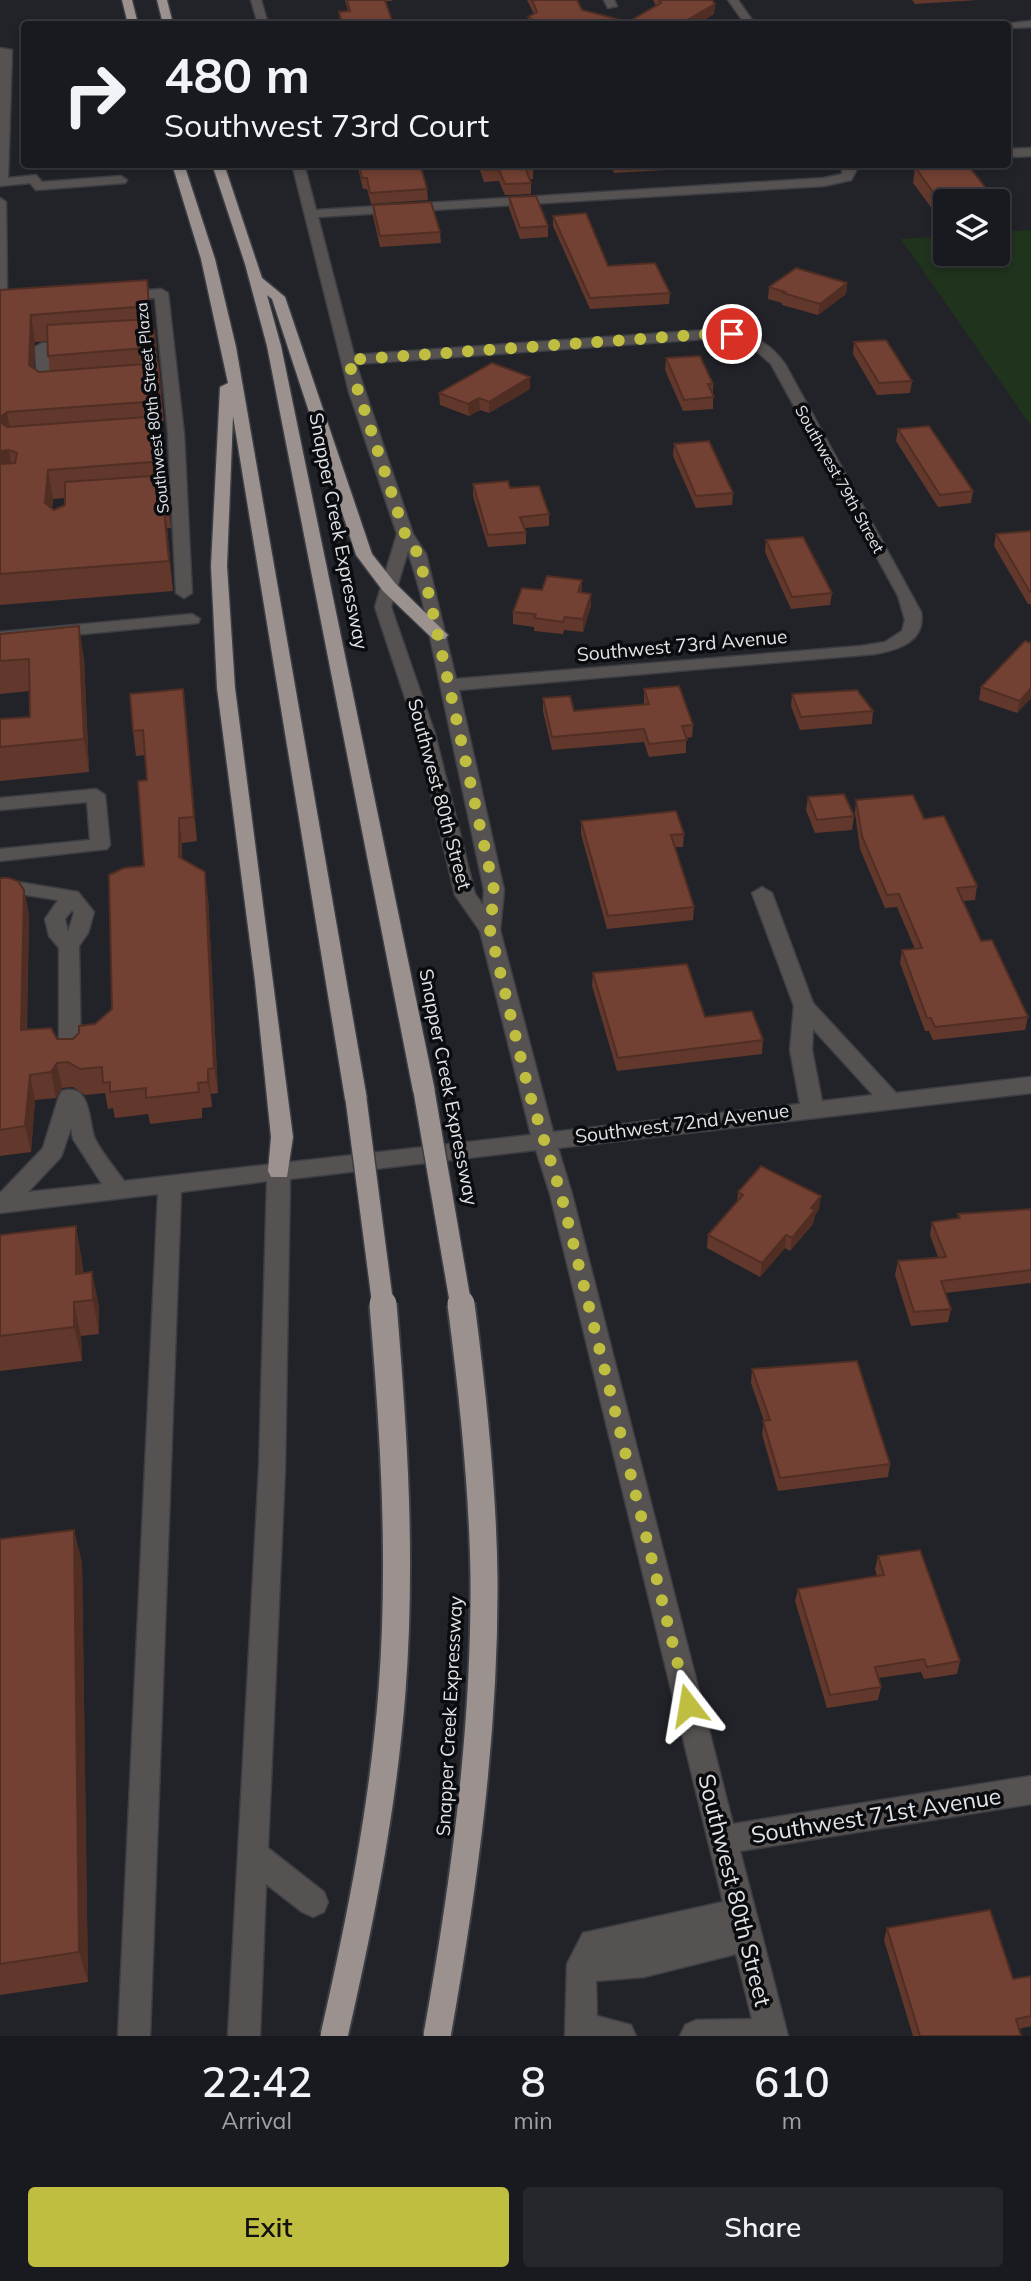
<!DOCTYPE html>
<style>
:root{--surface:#191a1f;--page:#26272c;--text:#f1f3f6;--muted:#9fa1a4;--line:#37383d;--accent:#bfbe41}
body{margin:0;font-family:Mulish,sans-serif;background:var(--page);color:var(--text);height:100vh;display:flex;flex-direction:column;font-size:26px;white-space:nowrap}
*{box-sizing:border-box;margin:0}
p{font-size:23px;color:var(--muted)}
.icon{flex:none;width:38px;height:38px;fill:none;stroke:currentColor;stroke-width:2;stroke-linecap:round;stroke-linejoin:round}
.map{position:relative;height:2036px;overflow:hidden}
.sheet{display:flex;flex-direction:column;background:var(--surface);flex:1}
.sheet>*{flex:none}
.guide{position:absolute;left:21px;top:21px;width:990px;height:147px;border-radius:7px;box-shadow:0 4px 10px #0003,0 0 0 2px var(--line);background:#191a1f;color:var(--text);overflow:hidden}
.controls{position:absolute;left:933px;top:189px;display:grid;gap:14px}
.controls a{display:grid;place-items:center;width:77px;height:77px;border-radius:7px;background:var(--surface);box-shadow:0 4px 10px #0003,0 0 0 2px var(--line);font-size:35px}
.pin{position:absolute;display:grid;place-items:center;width:60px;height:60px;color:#fff;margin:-30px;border:4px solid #fff;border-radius:50%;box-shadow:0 2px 7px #0007}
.me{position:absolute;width:77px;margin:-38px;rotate:346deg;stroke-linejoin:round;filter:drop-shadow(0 0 5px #0008)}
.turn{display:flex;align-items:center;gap:24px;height:147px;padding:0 28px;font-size:32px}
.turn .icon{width:91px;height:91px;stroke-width:2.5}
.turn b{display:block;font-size:49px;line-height:60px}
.eta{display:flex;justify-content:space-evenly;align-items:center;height:119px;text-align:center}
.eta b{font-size:42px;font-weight:600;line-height:49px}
.cta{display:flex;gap:14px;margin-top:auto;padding:14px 28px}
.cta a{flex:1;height:80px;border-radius:7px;background:var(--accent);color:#111;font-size:28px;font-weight:600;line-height:80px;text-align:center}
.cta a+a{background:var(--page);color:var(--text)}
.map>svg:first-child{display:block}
.green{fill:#1f331d}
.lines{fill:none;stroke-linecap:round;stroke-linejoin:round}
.minor-casing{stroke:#3c3e44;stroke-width:3}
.highway-casing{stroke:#3c3e44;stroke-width:3}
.minor{fill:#555251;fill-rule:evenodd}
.highway{fill:#9b928f;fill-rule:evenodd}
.highway-bridge-far1-casing{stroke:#3c3e44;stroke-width:24;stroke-linecap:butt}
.highway-bridge-casing{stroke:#3c3e44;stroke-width:31;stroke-linecap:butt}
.highway-bridge-far1{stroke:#9b928f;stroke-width:21}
.highway-bridge{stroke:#9b928f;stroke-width:27}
.wall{fill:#62382c;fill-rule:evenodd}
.shaded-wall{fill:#502e24}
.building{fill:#724133;stroke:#502e24;stroke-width:2}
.route{stroke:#bfbe41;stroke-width:12;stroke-dasharray:0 21.6}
.labels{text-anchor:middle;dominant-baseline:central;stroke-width:7;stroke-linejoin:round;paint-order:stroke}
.far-street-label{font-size:16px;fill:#e2e4e8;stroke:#0b0c0f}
.street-label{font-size:19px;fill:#e2e4e8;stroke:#0b0c0f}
.near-street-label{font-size:23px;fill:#e2e4e8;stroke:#0b0c0f}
</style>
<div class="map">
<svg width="1031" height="2036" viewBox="0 0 1031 2036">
<rect width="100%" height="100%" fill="#212329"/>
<!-- green -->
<path class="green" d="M1031,230V426L901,239L945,236V254H998V232Z"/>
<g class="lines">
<defs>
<path id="minor" d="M251,0H261L268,24H258Z
M604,0H614L617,6L608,8Z
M728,0H738L755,24H745Z
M1031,21V27L1008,28V24H1003Z
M0,48L12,50L8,178L36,175L42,182L121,176L127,180L125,183L36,190L30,183L0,186Z
M1031,148V156L1008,157V149Z
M292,164H304L316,210L824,178L842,174V164H854L856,171L851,180L824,186L318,217L354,355L708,330C741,330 766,337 785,364L921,612C926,641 899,650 875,654L459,690L504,890L500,930L553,1132L800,1104L790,1050L794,1006L752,893L762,887L772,893L813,1003L896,1093L1031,1077V1093L558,1148L572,1194L733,1824L1031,1776V1804L740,1851L788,2036H680L685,2025L696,2020L752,2019L736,1954L644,1977L596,1981L597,2016L631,2025L636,2036H565L567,1964L583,1933L723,1902L550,1194L536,1150L290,1179L285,1468L268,1848L324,1892L328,1902L324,1912L313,1917L302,1912L266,1884L260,2036H228L259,1468L267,1181L181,1192L150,2036H118L158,1194L0,1213V1193L43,1148L59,1096L62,1091C92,1082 88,1122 95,1139C102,1153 115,1168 124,1181L531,1135L480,931L455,895L417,734L375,607L397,534L349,392ZM719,338L751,346L771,364L898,596L905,620L902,631L885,642L861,646L456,679L426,554L413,534L356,364ZM408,551L421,595L484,890L483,905L475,894L435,734L391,607ZM813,1029L873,1095L822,1101L812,1050ZM71,1128L73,1139L102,1184L28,1192L61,1157Z
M0,198L6,202L7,289L0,293Z
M161,289L168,293L184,434L192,593L184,598L176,593L168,434L155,298L121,300L114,296L121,292Z
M76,341L83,345L81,348L49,351L50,388L57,392L50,396H38L35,347L42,343Z
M192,614L200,619L198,623L0,642V632Z
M96,789L105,795L110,845L107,849L0,861V849L90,840L87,802L0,810V798Z
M0,879L78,892L94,912L88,933L79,946L81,1057L78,1062H62L59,1057V948L49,936L45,919L58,900L0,891ZM72,910L74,913L68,932L65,919Z"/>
<path id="highway" d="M122,0H132L138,24H128Z
M157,0H167L173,24H163Z
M172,164H184L215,259L236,347L367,1099L364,1104H348L345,1099L233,416L227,566L235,688L293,1137L287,1177H271L268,1171L271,1137L255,981L217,688L211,566L220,387L228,383L201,259Z
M212,164H224L262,278L285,297L372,554L395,583L448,635L445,639H433L383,591L356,555L272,299L267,295L281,346L435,1091L432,1096H416L413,1091L267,346L245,264Z"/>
</defs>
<!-- minor casing -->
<use href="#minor" class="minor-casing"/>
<!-- highway casing -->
<use href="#highway" class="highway-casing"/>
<!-- minor -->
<use href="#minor" class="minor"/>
<!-- highway -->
<use href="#highway" class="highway"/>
<defs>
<path id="highway-bridge-far1" d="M424,1091L461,1306
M356,1099L383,1306"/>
<path id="highway-bridge" d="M334,2036C360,1922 383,1808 392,1691C402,1562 394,1433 383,1304
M437,2036C464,1885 485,1733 484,1579C483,1487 473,1395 461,1304"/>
</defs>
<!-- highway-bridge-far1 casing -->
<use href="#highway-bridge-far1" class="highway-bridge-far1-casing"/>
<!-- highway-bridge casing -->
<use href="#highway-bridge" class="highway-bridge-casing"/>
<!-- highway-bridge-far1 -->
<use href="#highway-bridge-far1" class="highway-bridge-far1"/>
<!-- highway-bridge -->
<use href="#highway-bridge" class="highway-bridge"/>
</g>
<!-- wall -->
<path class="wall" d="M345,0H392V1H385L393,24L340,22L339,12L348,11Z
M527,0H577L582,10L628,22L656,6L653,0H712L715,4L714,14L697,24H528V17L534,14Z
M912,0H978L915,4Z
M357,164H420L427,189L428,200L371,204L367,189H363Z
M478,164H532L533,167V179H529L531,183V194L505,195L499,181L484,182Z
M610,164H684V169L614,173Z
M923,164H967L988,191L987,201H945V209L933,210L913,183L915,167H924Z
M509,197L548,226V237L520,239L509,208Z
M373,205L440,232L441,243L380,247L373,216Z
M553,216L608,266L670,293L669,304L590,309L553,226Z
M147,280L152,330H154L164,421H161L162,430L169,504L171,528H167L173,591L0,605V290ZM48,341V356L50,371L39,372L34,369L35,342ZM65,498V505L54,510L52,508L53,499Z
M847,283L846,294L818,315L782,305V303L768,299L769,287Z
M854,342L912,381L910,393L877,395L853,354Z
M666,358L713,384V409L683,411L665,370Z
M530,377V389L489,413L480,410L469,416L440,405L439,393Z
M898,429L973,491L971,503L938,507L896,441Z
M674,444L733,493L732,505L696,508L673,456Z
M473,484L510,488L549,514V526L524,528L526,532V544L488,547L473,496Z
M1031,531V604H1028L994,546L996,534Z
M766,540L832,593L830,605L791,609L765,552Z
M582,593L591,594V606L583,632L564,630L563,634L534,631V627L513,624V612Z
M0,634L84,658L89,772L0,781V719L30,717L29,691L0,694Z
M1031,643V698L1017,713L979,700L981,687Z
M183,689L197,841L182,843V858L208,897L218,1093L211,1094L212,1107L202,1108V1118L150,1124L148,1114L115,1118L113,1108L108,1109L105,1093L85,1095L73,1087L62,1088L56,1098L35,1100L31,1152L0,1156V878L24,890L29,915L27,1029L57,1039H73L95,1024L112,1009L144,866L147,780L145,755L136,756L133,731Z
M644,689L693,725L692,737L686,738V753L649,757L644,742L552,750L543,711V698L574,711L644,704Z
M792,694L873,711L872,724L800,730L791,706Z
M808,797L854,816L852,830L815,833L806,810Z
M856,800L924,819L977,886L975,900L963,901L981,941L1028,1017L1025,1030L933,1040L929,1031H925L900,963L902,950L915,949L897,907L885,908L860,849L855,813Z
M581,821L684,834L683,847H675L694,907L693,920L607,929L581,834Z
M593,973L763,1040L762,1054L617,1071L592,986Z
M738,1192L819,1209L815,1215L813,1224L790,1251L785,1248L760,1277L707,1248L708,1235L737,1202Z
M1031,1209V1283L945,1293L951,1309L948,1322L911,1326L895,1275L898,1261L938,1257L930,1235L932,1222L957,1219L958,1214Z
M0,1235L82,1260L83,1273L99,1306V1334L81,1336L82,1361L0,1371Z
M752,1369L890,1464L888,1477L778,1491L762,1434L764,1421L751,1383Z
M0,1539L82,1562L88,1982L0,1995Z
M878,1556L960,1661L957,1674L924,1679L921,1672L878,1678L881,1687L878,1700L827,1708L795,1601L798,1589L877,1576L875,1569Z
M887,1928L1013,1979L1031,1976V2026L1019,2029L1021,2036H913L884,1940Z"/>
<!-- shaded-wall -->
<path class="shaded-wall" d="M715,4L714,14L697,24H680Z
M847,283L846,294L818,315L820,304Z
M31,315L35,342L33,393L29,365Z
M530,377V389L489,413V402Z
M479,398L480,410L469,416L468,404Z
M7,412L12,440H0V417Z
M160,416L169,504L171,528L167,499Z
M9,450L14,478L0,480V451Z
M48,470L53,499L49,532L45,503Z
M163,499L167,528L173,591L169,561Z
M582,580V593L578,592Z
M591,594V606L583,632V619Z
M79,626L84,658L89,772L84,739Z
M1031,688V698L1017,713L1020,701Z
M183,689L186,713L197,841L194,817Z
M179,818L182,843L183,882L179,857Z
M205,872L208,897L218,1093L214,1068Z
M24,890L29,915L26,1055L21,1030Z
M57,1063L62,1088L56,1098L51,1072Z
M208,1069L211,1094L212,1107L208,1082Z
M30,1075L35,1100L31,1152L25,1126Z
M821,1196L819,1209L815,1215L813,1224L790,1251L792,1238L811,1208Z
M76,1226L82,1260L83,1301L76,1274Z
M786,1235L785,1248L760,1277L762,1263Z
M92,1272L99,1306V1334L93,1300Z
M74,1302L81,1336L82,1361L74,1327Z
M74,1530L82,1562L88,1982L79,1952Z"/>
<!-- building -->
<path class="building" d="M347,0H385L393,24H327L326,22H342L339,12L350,11Z
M532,0H577L582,10L628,22L661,3L659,0H712L715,4L680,24H540L532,22L535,21L528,17L537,12Z
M359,164H420L427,189L370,193L367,178H362Z
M482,164H532L533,167L525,168L531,183L505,184L499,170H484Z
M937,164H967L988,191L935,195L915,167L938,166Z
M536,196L548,226L520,228L509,197Z
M431,202L440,232L380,236L373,205Z
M586,213L608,266L655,263L670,293L590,298L553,216Z
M796,268L847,283L820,304L783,293L785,292L769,287Z
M147,280L149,306L31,315L29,365L39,372L158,363L161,393H158L159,401L7,412L0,417V290Z
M150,319L151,330H154L156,347L48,356L47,325Z
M886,340L912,381L879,383L854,342Z
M700,356L713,384H708L714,397L684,400L666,358Z
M492,363L530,377L489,402L479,398L468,404L439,393Z
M160,416L164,461L48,470L45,503L54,510L65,505V482L166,475L167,499H163L169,561L0,574V464L15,463L17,453L9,450L0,451V422L7,427Z
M929,426L973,491L940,495L898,429Z
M709,441L733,493L696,496L674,444Z
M508,481L510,488L539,486L549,514L520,517L526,532L488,535L473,484Z
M1031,531V592H1030L996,534Z
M803,537L832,593L792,597L766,540Z
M547,576L582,580L578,592L591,594L583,619L565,617L563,622L534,618L536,614L513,612L522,588L542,590Z
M79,626L84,739L0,747V719L30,717L29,659L0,661V634Z
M1025,641L1031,643V688L1020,701L981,687Z
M679,686L693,725L682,726L687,740L649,744L644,729L552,737L543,698L570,696L574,711L649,704L644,689Z
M183,689L194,817L179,818V857L205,872L214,1068L208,1069V1082L198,1083L199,1092L146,1098V1088L110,1092V1082L103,1083L102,1067L80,1069L68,1062L57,1063L51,1072L30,1075L25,1126L0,1130V878H9L18,881L24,890L21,1030L51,1028L57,1039H73L79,1033V1026L95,1024L112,1009L109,875L124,868L144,866L138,781L147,780L143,730L133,731L130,694Z
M857,690L873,711L801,717L792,694Z
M844,794L854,816L817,820L808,797Z
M913,795L924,819L944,816L977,886L957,888L981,941L992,940L1028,1017L935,1027L931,1018H927L902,950L922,948L899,894L887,895L862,836L856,800Z
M676,811L684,834L671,835L694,907L608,916L581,821Z
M687,964L705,1017L752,1011L763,1040L618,1058L593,973Z
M761,1166L821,1196L811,1208L815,1210L792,1238L786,1235L762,1263L708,1235L743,1195L738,1192Z
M1031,1209V1270L941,1281L951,1309L914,1312L898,1261L946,1257L932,1222L960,1218L958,1214Z
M76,1226V1274L92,1272L93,1300L74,1302V1327L0,1336V1235Z
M857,1361L890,1464L780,1478L763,1421L770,1420L752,1369Z
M74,1530L79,1952L0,1964V1539Z
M920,1550L960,1661L927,1667L924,1659L875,1667L881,1687L830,1695L798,1589L884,1575L878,1556Z
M990,1910L1013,1979L1031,1976V2016L1016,2019L1021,2036H920L887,1928Z"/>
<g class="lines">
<!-- route -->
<path class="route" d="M688,1705L561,1194L529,1092L490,930L494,890L429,595L418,554L405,534L348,360L708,334H732"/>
</g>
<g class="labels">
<!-- far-street labels -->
<g class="far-street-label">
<text transform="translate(152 408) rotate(-96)">Southwest 80th Street Plaza</text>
<text transform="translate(840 479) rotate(61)">Southwest 79th Street</text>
</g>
<!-- street labels -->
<g class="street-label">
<text transform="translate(339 531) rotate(79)">Snapper Creek Expressway</text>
<text transform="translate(682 645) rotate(-5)">Southwest 73rd Avenue</text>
<text transform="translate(440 794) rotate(75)">Southwest 80th Street</text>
<text transform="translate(449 1087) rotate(79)">Snapper Creek Expressway</text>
<text transform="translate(682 1123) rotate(-7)">Southwest 72nd Avenue</text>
<text transform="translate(449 1716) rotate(-87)">Snapper Creek Expressway</text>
</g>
<!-- near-street labels -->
<g class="near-street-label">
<text transform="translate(876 1815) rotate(-9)">Southwest 71st Avenue</text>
<text transform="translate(735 1890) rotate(76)">Southwest 80th Street</text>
</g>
</g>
</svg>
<div class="controls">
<a><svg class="icon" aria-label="layers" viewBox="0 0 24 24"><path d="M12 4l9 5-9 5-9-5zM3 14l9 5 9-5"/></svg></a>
</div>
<div class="pin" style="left:732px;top:334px;background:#d93025"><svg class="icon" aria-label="arrive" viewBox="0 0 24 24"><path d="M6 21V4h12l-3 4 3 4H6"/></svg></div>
<svg class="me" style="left:688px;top:1705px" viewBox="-20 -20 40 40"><path d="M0-17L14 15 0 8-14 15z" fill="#bfbe41" stroke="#fff" stroke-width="4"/></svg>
<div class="guide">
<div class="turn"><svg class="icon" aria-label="right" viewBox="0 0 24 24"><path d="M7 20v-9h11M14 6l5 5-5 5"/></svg><div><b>480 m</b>Southwest 73rd Court</div></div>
</div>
</div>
<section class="sheet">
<div class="eta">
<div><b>22:42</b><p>Arrival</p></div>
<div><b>8</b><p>min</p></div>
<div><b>610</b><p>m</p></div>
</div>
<div class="cta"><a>Exit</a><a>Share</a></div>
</section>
